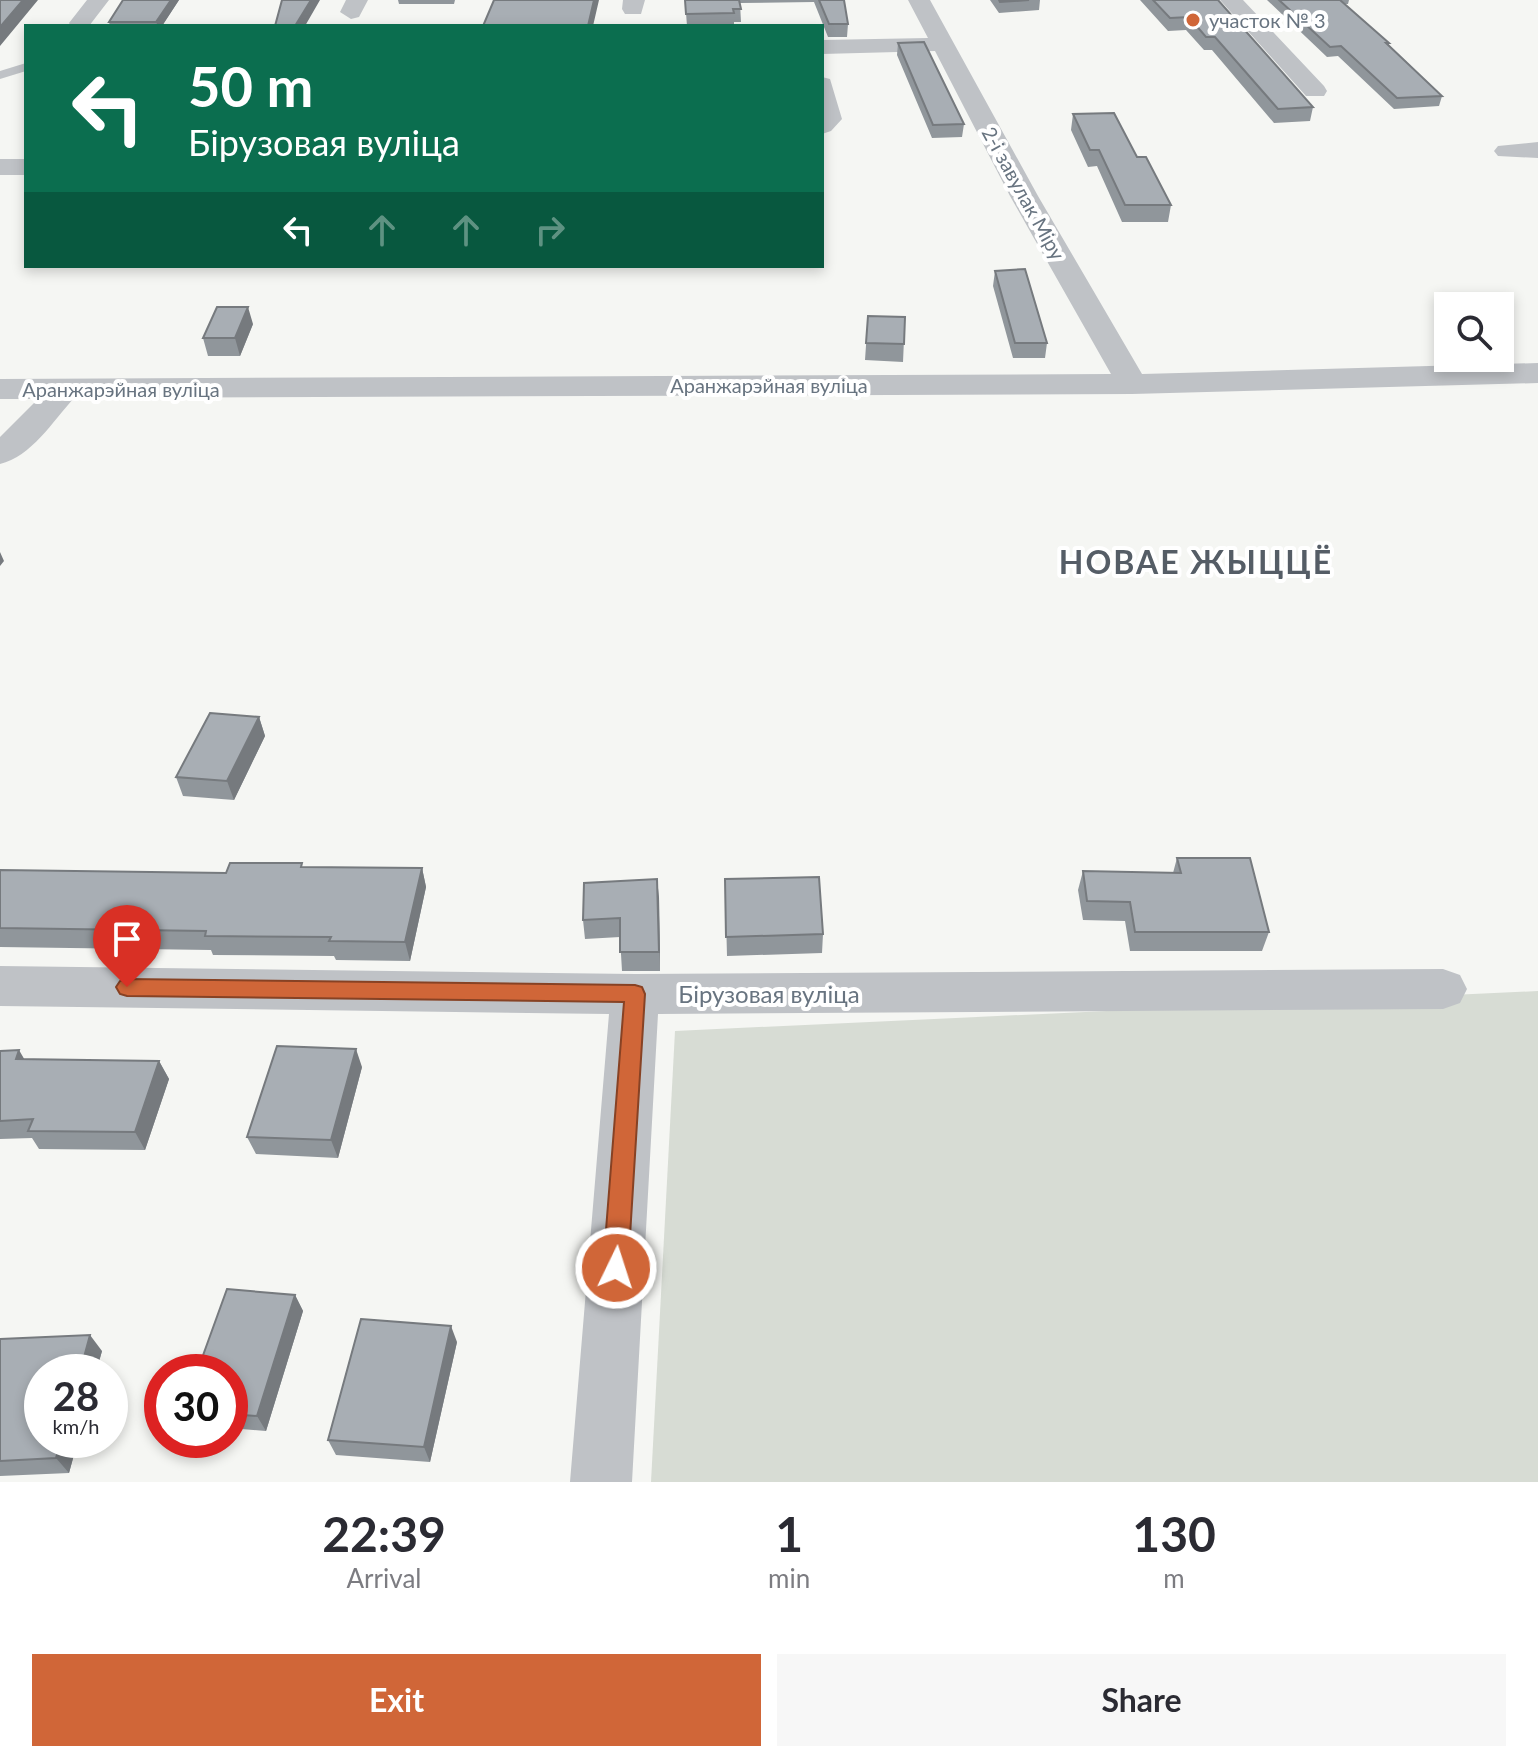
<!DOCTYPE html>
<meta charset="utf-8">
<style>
:root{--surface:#fff;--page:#f7f7f7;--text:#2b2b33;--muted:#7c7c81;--accent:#d06638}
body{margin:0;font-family:Lato,sans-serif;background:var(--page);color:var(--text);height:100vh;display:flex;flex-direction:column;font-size:30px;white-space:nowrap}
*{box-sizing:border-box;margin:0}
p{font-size:26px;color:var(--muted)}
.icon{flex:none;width:44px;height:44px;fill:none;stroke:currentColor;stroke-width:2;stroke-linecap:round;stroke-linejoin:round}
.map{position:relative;height:1482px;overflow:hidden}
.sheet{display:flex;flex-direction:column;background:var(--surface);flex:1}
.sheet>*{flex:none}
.top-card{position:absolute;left:24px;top:24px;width:800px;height:244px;border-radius:0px;box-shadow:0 4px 12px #0003;background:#0b6e4f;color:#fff;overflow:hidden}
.buttons{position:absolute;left:1434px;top:292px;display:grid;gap:16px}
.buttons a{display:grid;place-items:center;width:80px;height:80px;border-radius:0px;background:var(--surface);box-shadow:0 4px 12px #0003;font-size:40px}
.speed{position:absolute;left:24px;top:1354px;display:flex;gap:16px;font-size:40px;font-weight:700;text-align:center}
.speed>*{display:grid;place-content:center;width:104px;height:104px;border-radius:50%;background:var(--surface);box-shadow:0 4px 12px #0003;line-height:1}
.speed small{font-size:20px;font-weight:400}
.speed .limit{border:12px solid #d22;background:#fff;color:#111}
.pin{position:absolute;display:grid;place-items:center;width:68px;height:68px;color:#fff;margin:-82px -34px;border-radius:50% 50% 50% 0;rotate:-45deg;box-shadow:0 0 8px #0007}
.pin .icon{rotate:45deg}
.me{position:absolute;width:88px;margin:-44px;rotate:4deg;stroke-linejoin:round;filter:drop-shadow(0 0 6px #0008)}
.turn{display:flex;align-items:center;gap:28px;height:168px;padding:0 32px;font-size:36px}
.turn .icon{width:104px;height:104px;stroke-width:2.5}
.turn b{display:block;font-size:56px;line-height:68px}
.lanes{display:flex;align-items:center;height:76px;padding:0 32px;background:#0003;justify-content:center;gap:40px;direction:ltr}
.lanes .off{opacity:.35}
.eta{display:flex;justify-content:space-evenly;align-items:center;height:136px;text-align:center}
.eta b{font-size:48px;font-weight:700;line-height:56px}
.button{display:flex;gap:16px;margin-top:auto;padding:16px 32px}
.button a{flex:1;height:92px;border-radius:0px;background:var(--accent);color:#fff;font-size:32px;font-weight:700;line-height:92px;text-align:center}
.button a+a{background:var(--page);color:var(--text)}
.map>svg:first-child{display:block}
.green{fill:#d7dcd4}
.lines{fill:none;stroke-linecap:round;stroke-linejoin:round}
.service{fill:#bfc2c6;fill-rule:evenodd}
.minor{fill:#bfc2c6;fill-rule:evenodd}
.wall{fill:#90969b}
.shaded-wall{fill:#767a7e}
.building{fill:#a8aeb4;stroke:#767a7e;stroke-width:2}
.route{fill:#d06638;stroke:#874224;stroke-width:2}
.poi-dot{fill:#d06638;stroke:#fff;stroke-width:3}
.labels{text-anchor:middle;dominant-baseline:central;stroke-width:8;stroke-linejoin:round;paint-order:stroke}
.far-poi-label{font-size:20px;fill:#687480;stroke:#fff;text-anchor:start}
.far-street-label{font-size:20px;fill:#687480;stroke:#fff}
.street-label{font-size:24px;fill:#687480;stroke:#fff}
.district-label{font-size:32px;font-weight:bold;letter-spacing:2px;fill:#555d66;stroke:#fff}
</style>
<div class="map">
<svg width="1538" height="1482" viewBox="0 0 1538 1482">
<rect width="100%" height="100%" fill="#f5f6f3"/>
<!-- green -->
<path class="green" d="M1538,991V1482H651L675,1031Z"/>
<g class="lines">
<!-- service -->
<path class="service" d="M26,63V71L0,79V71Z"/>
<!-- minor -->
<path class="minor" d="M87,0H109L89,26H71L69,23Z
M346,0H368L359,17L351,19L340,12Z
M623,0H645L641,14H625L622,9Z
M908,0H930L1038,196L1142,374L1538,363V383L1132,394L74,398C53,421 31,457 0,464V437L38,399H0V379L1111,374L1010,196L935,51L822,54V40L928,38Z
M1220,0H1243L1324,86L1327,91L1324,96H1306Z
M822,77L830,79L842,119L831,131L822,134Z
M1538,142V158L1498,156L1494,151L1498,146Z
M0,159H26V175H0Z
M0,966L635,974L1443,969L1460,975L1467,989L1460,1003L1443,1009L658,1014L632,1482H570L609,1014L0,1006Z"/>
</g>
<!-- wall -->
<path class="wall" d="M123,0H179L162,26H110L109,22Z
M398,0H455L454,4H399Z
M685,0H844L848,24L847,37H828L814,2L740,3L741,22H734V25L687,26Z
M990,0H1040L1039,10L999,13Z
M1140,0H1218L1313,107L1310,121L1274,123L1212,50H1204L1186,30L1168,31Z
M1267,0H1349L1348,4H1345L1389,43V45L1442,96L1439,106L1394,109L1338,56L1327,57Z
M898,43L964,124L962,137L932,138L897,55Z
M1073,114L1137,157L1171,205L1168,222H1122L1097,166L1088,167L1071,130Z
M995,271L1047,343L1045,358H1013L993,286Z
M868,316L905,317L903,362L865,360Z
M253,324L240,356H208L203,338Z
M259,717L265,736L234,800L183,796L176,777Z
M1177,858L1269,932L1262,951H1130L1125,921L1083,920L1078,890L1083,871L1173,873Z
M303,867L422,868L426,887L410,961L336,960L334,956L213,955L211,950L0,947V870L226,873Z
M725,879L823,934L822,953L727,956Z
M659,897L660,971H622L620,937L585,939L583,920Z
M0,1051L24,1059L159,1061L169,1079L145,1150L39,1149L32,1138L0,1139Z
M362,1067L338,1158L256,1154L247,1137Z
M295,1295L303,1311L266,1431L230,1428V1372Z
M0,1339L102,1351L96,1372H42V1440H78L69,1473L0,1476Z
M457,1342L430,1462L336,1455L328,1440Z"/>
<!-- shaded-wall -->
<path class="shaded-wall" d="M23,0H38L0,46V27Z
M171,0H179L162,26H158L156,22Z
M311,0H320L305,26H295Z
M594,0H599L593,26H588Z
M248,307L253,324L240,356L235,338Z
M0,552L4,561L0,566Z
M259,717L265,736L234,800L227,781Z
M422,868L426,887L410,961L405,942Z
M657,879L659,897L660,971L659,952Z
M356,1049L362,1067L338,1158L331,1140Z
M19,1050L30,1069L16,1059Z
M159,1061L169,1079L145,1150L135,1132Z
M295,1295L303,1311L266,1431L257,1416Z
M451,1326L457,1342L430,1462L424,1447Z
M90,1335L102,1351L96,1372H80Z
M61,1440H78L69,1473L56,1458Z"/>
<!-- building -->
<path class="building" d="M0,0H23L0,27Z
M123,0H171L156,22H109Z
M282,0H311L295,26H275Z
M494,0H594L588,26H483Z
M685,0H739L741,9H733L734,13L686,14Z
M819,0H844L848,24H829Z
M999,0H1029L1000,2Z
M1153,0H1218L1313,107L1278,109L1215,37H1206L1189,17L1170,18Z
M1279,0H1340L1389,43H1386L1442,96L1397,98L1341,46L1330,47Z
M924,42L964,124L933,125L898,43Z
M1114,113L1137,157H1146L1171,205H1125L1099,150H1090L1073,114Z
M1025,269L1047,343H1015L995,271Z
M217,307H248L235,338H203Z
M868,316L905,317L904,344L866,343Z
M210,713L259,717L227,781L176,777Z
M1177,858H1250L1269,932H1135L1130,902L1087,901L1083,871L1181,873Z
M230,863H302L301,867L422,868L405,942L329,941L331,937L205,936L206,931L0,928V870L226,873Z
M819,877L823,934L726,937L725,879Z
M657,879L659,952H620V918L583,920L584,883Z
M277,1046L356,1049L331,1140L247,1137Z
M19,1050L16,1059L159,1061L135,1132L28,1131L33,1119L0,1121V1051Z
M227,1289L295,1295L257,1416L230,1414V1372H197Z
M361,1319L451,1326L424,1447L328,1440Z
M90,1335L80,1372H42V1440H61L56,1458L0,1461V1339Z"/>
<!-- route -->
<path class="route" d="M127,979L635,985L642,987L645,994L628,1268L624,1277L616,1280L607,1277L603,1268L624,1002L127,996L120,994L116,987L120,981Z"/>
<!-- markers -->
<circle class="poi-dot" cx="1193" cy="20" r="8"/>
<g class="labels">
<!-- far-poi labels -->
<g class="far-poi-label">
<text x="1209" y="20">участок № 3</text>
</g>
<!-- far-street labels -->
<g class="far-street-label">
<text transform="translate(1024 193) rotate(61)">2-і завулак Міру</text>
<text x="769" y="385">Аранжарэйная вуліца</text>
<text x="121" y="389">Аранжарэйная вуліца</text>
</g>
<!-- street labels -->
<g class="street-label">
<text x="769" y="993">Бірузовая вуліца</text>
</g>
<!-- district labels -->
<g class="district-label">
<text x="1196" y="561">НОВАЕ ЖЫЦЦЁ</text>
</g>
</g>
</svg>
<div class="buttons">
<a><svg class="icon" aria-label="search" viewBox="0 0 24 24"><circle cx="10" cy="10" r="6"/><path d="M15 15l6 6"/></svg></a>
</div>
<div class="speed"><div>28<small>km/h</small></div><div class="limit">30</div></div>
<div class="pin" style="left:127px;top:987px;background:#d93025"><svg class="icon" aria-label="arrive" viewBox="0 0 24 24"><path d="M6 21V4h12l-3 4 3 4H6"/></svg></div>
<svg class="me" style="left:616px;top:1268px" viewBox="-20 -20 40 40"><circle r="17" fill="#d06638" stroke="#fff" stroke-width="3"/><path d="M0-11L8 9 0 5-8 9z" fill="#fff"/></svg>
<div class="top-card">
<div class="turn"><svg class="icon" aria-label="left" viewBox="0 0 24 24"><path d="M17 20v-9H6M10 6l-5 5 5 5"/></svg><div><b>50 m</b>Бірузовая вуліца</div></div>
<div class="lanes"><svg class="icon" aria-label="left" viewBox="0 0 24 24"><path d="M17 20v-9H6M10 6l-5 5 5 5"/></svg><svg class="icon off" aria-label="ahead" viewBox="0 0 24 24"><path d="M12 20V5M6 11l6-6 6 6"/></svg><svg class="icon off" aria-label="ahead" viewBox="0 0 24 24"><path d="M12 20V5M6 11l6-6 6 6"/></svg><svg class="icon off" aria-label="right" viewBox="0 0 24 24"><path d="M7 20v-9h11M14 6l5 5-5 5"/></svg></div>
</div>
</div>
<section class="sheet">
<div class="eta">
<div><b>22:39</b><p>Arrival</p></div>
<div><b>1</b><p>min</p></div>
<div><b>130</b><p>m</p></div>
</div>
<div class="button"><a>Exit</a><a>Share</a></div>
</section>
